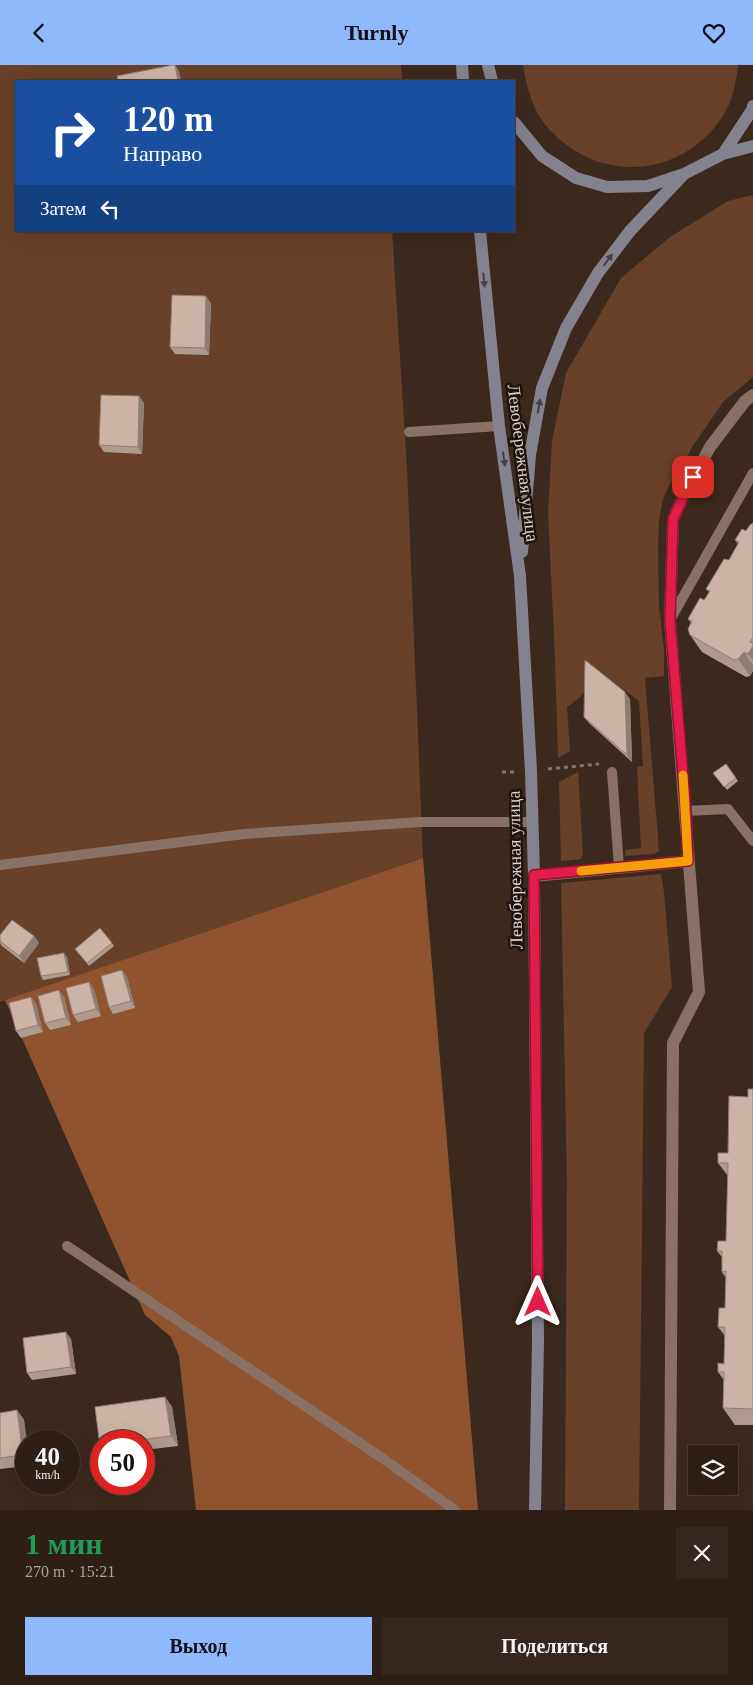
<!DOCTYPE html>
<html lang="ru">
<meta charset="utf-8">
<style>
:root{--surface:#2d1f16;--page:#35271f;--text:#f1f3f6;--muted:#a7a2a1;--line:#483d35;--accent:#90b8fd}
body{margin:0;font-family:"Times New Roman",serif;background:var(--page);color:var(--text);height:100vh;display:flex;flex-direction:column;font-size:19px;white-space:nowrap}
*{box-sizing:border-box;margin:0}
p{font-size:16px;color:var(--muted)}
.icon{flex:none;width:28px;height:28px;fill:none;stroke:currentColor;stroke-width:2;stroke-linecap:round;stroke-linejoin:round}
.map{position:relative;height:1445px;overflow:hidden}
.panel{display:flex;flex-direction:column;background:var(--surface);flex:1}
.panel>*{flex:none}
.top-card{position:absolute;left:15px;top:15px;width:500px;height:152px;border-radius:0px;box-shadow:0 5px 20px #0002,0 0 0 1px var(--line);background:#1a4fa0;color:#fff;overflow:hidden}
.controls{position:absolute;left:688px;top:1380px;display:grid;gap:10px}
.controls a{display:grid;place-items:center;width:50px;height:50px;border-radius:0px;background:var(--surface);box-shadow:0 5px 20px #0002,0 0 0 1px var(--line);font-size:25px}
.speed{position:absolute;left:15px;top:1365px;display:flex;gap:10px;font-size:25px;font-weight:700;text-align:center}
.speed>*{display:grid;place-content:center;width:65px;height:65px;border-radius:50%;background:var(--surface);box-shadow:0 5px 20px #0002,0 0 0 1px var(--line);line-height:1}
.speed small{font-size:12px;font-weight:400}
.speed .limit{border:8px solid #d22;background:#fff;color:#111}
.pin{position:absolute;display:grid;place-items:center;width:42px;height:42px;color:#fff;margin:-21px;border-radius:10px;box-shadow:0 2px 8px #0006}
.me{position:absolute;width:55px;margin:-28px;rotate:0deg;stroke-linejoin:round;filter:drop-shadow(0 0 4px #0008)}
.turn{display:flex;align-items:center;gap:18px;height:105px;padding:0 25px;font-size:22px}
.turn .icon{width:65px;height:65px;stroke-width:2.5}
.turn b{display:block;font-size:35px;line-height:42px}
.then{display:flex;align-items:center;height:48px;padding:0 25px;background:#0003;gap:10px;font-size:19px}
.round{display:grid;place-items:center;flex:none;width:52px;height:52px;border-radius:0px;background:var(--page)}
.headline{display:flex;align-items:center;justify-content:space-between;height:85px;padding:0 25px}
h1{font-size:30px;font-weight:800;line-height:38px;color:#1e9e55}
.cta{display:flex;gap:10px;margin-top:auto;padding:10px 25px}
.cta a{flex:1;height:58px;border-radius:0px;background:var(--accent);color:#111;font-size:20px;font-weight:800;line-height:58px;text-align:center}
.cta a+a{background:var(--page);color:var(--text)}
header{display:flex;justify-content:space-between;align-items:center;height:65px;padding:0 25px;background:var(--accent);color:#111;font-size:22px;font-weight:800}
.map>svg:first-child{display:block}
.green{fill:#694128}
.forest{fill:#8f542f}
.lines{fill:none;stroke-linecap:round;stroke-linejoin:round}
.path{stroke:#837369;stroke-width:3;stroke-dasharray:4 4;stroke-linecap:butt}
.service{stroke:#897265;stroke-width:10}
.minor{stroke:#897265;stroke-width:12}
.secondary{stroke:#858290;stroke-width:12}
.wall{fill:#af9a8e}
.shaded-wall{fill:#8f7d74}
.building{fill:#ccb3a5;stroke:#8f7d74}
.oneway{fill:#474043}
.route-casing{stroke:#92132f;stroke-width:12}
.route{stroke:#e11d48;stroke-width:9}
.slow{stroke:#f59e0b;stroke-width:9}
.labels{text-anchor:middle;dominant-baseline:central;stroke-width:5;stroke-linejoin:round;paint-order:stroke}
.street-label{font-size:18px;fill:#ded1ca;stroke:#1d140f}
</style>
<header><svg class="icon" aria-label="back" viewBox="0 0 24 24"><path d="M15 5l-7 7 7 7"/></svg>Turnly<svg class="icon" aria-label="heart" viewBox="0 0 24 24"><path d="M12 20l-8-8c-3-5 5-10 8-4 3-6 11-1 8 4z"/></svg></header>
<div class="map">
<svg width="753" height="1445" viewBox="0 0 753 1445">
<rect width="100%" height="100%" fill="#3c291d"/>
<!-- green -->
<path class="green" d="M0,0H401L402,16H16V166H392L407,403L423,793L0,937Z
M523,0H738C736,17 733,35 723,51C687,106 616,119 564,78C554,70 543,59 537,47C529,32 526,17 523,0Z
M753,130V312L723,337L692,382L687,393L670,419L663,434L659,455L658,480L659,542L664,585V611L645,613L659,786L654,789L625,791V785L641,783L637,702L643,701L639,636L600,607L578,634L567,642L570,686L558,693L555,593L548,447L552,376L566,308L621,213L670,172L728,136Z
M578,707L583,788L581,794L561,796L559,717Z
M661,809L664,827L672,922L644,968L639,1445H565L567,1116L561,818Z"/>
<!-- forest -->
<path class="forest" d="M423,793L478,1445H196L179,1291L171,1272L145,1250L5,935Z"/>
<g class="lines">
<!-- path -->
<path class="path" d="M548,704L599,699
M502,707H514"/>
<!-- service -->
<path class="service" d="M409,367L499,361
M670,555L753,408
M612,707L619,802
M686,746L728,744L753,776
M0,800L244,769L420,757H532
M67,1181L385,1395L455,1445"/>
<!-- minor -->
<path class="minor" d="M534,811L688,796
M670,1445L673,978L699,927L670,555L673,454L685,428L710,382L745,336L753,330"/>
<!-- secondary -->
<path class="secondary" d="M462,0L463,16
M488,0L492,16
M514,57L542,91L576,113L607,122L648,121L684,109L723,89L752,45L753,41
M723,89L753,81
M480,166L499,361L520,511L531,706L534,811L538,1276L535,1445
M522,487L530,390L542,323L566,263L598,208L630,166L684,109"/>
</g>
<!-- wall -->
<path class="wall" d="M211,238L209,290L175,289L170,282Z
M139,331L144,338L142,389L104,387L99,380Z
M753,458V606L750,611L746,612L702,587L690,570L691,558L688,554L704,535L709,527L706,524L729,495L738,479L735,475L746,466Z
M630,634L632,697L589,658L584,652Z
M726,699L738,716L727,725L713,708Z
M0,870L34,871L39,878L24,898L2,881L0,878Z
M112,878L114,881L89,901L75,884Z
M67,892L70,910L43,915L41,911Z
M122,905L127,912L135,943L113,949L109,942Z
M94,924L101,951L78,957L73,950Z
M31,932L36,939L43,967L21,973L16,966Z
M64,932L71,960L50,965L45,958Z
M753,1024V1360H735L723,1343L724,1315L718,1307L724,1299L725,1271L718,1262L725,1243L726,1213L722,1207V1192L717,1186L726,1176L728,1111L718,1098L728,1088L748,1032Z
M71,1274L76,1309L32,1315L27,1308Z
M165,1332L172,1342L178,1381L144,1385V1376H101V1382L100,1381L95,1342Z
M17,1345L24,1355L26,1376V1401L0,1404V1348Z"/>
<!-- shaded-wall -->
<path class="shaded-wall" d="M175,0L179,6L181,16H178Z
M206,231L211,238L209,290L205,283Z
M139,331L144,338L142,389L138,382Z
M753,581V596L748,589Z
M744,587L753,600V606L750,611L738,594Z
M625,627L630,634L632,697L627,690Z
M34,871L39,878L24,898L19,891Z
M64,888L67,892L70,910L68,907Z
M122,905L127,912L135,943L131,936Z
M89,917L94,924L101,951L96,944Z
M59,925L64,932L71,960L66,953Z
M31,932L36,939L43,967L38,960Z
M66,1267L71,1274L76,1309L71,1302Z
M165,1332L172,1342L178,1381L171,1371Z
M17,1345L24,1355L27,1376L26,1395L23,1390Z"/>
<!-- building -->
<path class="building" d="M173,0H175L178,16H118L117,11Z
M172,230L206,231L205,283L170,282Z
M101,330L139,331L138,382L99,380Z
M753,458V572L750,577L753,578V581L748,589L744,587L738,594L734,595L690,570L688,564L692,556L688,554L700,533L704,535L705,534L710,526L706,524L724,494L729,495L739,477L735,475L742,464L746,466L750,460Z
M585,595L625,627L627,690L584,652Z
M726,699L736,713L724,722L713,708Z
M12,855L34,871L19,891L0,876V870Z
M100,863L112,878L87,898L75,884Z
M64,888L68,907L41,911L37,893Z
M122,905L131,936L109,942L101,911Z
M89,917L96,944L73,950L66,923Z
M59,925L66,953L45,958L38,931Z
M31,932L38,960L16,966L9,938Z
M748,1024H753V1344L723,1343L724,1307H718V1298L724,1299L725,1262H718L719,1243H725L726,1206L722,1207V1186H717L718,1176H726L728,1098H718V1088H728L729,1031L748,1032Z
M66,1267L71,1302L27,1308L23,1273Z
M165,1332L171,1371L132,1376H101V1380L100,1381L95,1342Z
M17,1345L23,1390L0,1393V1348Z"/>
<!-- one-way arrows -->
<defs><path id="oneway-solid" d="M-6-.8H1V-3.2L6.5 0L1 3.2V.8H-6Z" transform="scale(1.25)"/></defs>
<g class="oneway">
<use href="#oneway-solid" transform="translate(608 195) rotate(-53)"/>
<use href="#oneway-solid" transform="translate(484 215) rotate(84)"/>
<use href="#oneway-solid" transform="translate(539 341) rotate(-80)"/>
<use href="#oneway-solid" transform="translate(504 394) rotate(82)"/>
</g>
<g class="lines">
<defs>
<path id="route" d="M538,1237L534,810L688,796L686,746L670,555L673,454L693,412"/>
</defs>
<!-- route casing -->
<use href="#route" class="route-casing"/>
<!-- route -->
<use href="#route" class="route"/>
<!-- slow -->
<path class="slow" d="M581,806L688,796L683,710"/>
</g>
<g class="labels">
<!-- street labels -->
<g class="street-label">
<text transform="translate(523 398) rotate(83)">Левобережная улица</text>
<text transform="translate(515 805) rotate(-91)">Левобережная улица</text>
</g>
</g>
</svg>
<div class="controls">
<a><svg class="icon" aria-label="layers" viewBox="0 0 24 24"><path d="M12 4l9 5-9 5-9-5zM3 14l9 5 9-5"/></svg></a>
</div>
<div class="speed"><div>40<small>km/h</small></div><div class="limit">50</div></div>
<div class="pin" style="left:693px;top:412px;background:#d93025"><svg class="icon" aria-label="arrive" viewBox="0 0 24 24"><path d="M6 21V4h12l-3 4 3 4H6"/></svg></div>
<svg class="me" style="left:538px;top:1237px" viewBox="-20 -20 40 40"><path d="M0-17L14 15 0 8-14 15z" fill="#e11d48" stroke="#fff" stroke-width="4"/></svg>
<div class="top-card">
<div class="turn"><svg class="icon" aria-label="right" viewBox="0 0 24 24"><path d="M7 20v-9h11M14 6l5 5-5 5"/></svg><div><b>120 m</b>Направо</div></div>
<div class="then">Затем<svg class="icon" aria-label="left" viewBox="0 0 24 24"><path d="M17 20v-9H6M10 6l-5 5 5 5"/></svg></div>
</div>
</div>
<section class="panel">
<div class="headline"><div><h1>1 мин</h1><p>270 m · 15:21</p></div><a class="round"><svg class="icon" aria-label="close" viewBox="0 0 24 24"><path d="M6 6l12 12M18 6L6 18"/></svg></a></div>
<div class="cta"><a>Выход</a><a>Поделиться</a></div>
</section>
